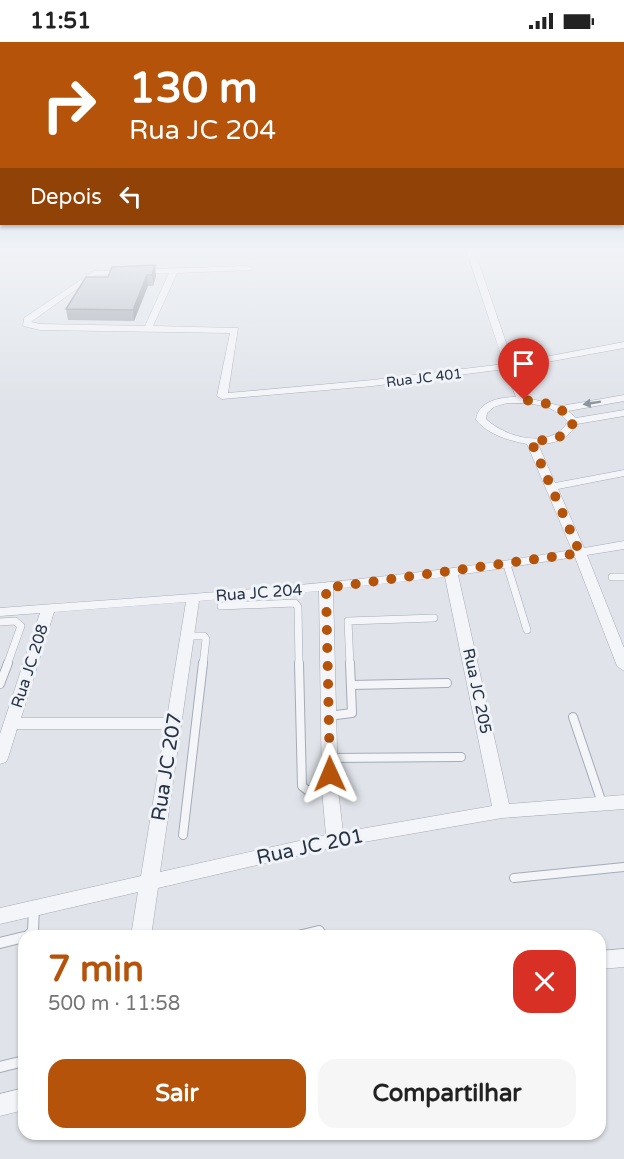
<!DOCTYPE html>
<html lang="pt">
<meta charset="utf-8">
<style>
:root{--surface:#fff;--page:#f6f6f6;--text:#222;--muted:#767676;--accent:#b45309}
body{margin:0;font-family:"Varela Round",sans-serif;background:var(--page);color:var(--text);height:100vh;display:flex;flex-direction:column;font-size:22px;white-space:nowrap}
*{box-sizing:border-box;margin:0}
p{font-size:20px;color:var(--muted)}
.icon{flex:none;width:33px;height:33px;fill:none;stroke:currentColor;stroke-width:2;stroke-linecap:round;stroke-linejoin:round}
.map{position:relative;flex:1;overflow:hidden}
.side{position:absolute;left:18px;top:888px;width:588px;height:210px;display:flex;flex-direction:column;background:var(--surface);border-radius:18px;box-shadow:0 2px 4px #0004}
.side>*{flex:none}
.top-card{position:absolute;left:0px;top:0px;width:624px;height:183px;box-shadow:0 2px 4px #0004;background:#b45309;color:#fff;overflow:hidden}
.pin{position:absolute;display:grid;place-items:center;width:51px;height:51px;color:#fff;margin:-62px -26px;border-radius:50% 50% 50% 0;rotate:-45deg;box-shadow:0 0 6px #0007}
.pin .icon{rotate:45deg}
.me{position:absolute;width:66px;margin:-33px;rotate:359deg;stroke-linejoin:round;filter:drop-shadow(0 0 4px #0008)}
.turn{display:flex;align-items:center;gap:21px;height:126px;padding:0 30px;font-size:27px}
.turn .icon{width:78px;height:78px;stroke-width:2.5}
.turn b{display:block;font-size:42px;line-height:51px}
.then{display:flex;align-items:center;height:57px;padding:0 30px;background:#0003;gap:12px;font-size:22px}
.round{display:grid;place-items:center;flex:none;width:63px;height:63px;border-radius:18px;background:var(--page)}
.head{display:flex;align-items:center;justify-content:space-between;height:102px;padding:0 30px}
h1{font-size:36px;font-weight:700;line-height:45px;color:var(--accent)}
.button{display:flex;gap:12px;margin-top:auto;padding:12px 30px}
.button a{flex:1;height:69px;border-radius:18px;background:var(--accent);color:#fff;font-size:24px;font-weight:700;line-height:69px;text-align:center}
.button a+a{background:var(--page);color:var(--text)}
.status{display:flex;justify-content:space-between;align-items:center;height:42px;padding:0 30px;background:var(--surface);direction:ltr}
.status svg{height:16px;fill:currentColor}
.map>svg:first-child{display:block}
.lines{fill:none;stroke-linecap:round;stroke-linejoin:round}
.service-far2-casing{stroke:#a5abb5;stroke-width:8}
.service-far1-casing{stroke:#a5abb5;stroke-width:10}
.service-casing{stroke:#a5abb5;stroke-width:12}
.minor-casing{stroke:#a5abb5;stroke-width:1}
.service-far2{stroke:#f3f5f8;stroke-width:7}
.service-far1{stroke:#f3f5f8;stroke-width:8}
.service{stroke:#f3f5f8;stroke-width:10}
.minor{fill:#f3f5f8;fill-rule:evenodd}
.wall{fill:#9da3ac}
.shaded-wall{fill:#80858c}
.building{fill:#b7bec8;stroke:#80858c;stroke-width:1.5}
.oneway{fill:#8e949e}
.route{stroke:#b45309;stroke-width:10;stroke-dasharray:0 18}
.labels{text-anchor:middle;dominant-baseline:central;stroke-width:6;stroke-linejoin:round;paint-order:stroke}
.far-street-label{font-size:14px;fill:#283243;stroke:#f0f3f7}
.street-label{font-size:16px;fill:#283243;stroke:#f0f3f7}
.near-street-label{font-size:20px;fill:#283243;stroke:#f0f3f7}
</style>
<div class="status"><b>11:51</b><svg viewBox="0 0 49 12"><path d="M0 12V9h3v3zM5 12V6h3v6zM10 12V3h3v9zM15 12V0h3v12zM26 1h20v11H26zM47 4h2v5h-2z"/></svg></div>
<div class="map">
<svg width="624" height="1117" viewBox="0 0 624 1117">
<rect width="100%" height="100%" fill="#e0e4ea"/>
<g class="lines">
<defs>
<path id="service-far2" d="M507,523L527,588
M612,535H624
M221,564L295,561L298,565L299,623
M0,580L15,579L21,584L7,623
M188,594H204L206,597L203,623
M350,623L348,579L434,576"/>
<path id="service-far1" d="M299,621L302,744L307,748H330
M0,642L8,621
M351,643L447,641
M328,674L352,671L350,621
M573,675L602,761
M329,716L461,715
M183,793L203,621
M514,836L624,825"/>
<path id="service" d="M28,894L33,889L34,866
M298,894L319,889
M0,901L24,895
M0,1025L24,1019"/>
<path id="minor" d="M466,207H474L513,321L624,300V306L514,326L523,350L527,356L561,364L624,353V359L568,369L576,376L624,368V374L577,382C568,397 555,402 538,402L555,441L624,428V434L558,447L584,506L624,499V507L587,513L624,606V629L617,624L575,515L458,533L509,762L624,753V767L502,776L335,805L158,846L151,894H131L138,850L0,882V866L141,834L165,687H17L8,716L6,720L0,722V692L40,571L0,574V566C191,552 383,541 572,508L527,402C507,398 489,393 476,378C478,359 500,355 516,355L505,327L373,344L222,357L217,354L230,291L40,288L23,284L24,276L94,229L248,224L252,226L251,228L177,231L153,284L238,286L228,351L373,338L504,322ZM169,231L145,284L40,282L31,280L96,233ZM507,361C529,361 553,361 568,380C551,408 506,396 486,377L487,371L494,365ZM445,535L492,764L343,790L338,748L333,547ZM319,549L322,748L326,793L160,830L199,559ZM186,560L167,676H21L54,570Z
M624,907V925L600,927V909Z
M24,1046V1068L0,1074V1052Z"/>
</defs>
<!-- service-far2 casing -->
<use href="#service-far2" class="service-far2-casing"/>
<!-- service-far1 casing -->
<use href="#service-far1" class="service-far1-casing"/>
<!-- service casing -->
<use href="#service" class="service-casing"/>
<!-- minor casing -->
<use href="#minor" class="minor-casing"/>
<!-- service-far2 -->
<use href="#service-far2" class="service-far2"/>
<!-- service-far1 -->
<use href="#service-far1" class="service-far1"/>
<!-- service -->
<use href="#service" class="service"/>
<!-- minor -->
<use href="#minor" class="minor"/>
</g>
<!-- wall -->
<path class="wall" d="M112,225L156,234L153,244H148L134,279L68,278L66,267L108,235Z"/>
<!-- shaded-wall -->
<path class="shaded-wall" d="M155,223L156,234L153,244L152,233Z
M147,233L148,244L134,279L133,268Z"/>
<!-- building -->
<path class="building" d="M155,223L152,233H147L133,268L66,267L86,235H108L112,225Z"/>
<!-- one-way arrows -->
<defs><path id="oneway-solid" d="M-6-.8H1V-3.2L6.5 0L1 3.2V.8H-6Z" transform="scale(1.5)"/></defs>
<use class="oneway" href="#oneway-solid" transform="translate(592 361) rotate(171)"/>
<!-- sky -->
<linearGradient id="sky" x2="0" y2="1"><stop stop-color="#88b4dd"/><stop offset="0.57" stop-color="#f1f3f6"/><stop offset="1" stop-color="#f1f3f6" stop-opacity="0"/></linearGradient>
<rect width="624" height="363" fill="url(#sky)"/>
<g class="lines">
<!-- route -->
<path class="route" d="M330,732L326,546L580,511L531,399C547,398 568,398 573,380C563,363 542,360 524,358"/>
</g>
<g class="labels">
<!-- far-street labels -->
<g class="far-street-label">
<text transform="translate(424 336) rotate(-7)">Rua JC 401</text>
</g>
<!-- street labels -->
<g class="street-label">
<text transform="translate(259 551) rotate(-4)">Rua JC 204</text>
<text transform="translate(30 624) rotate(-72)">Rua JC 208</text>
<text transform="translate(477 649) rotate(78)">Rua JC 205</text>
</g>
<!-- near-street labels -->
<g class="near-street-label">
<text transform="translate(167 725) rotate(-81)">Rua JC 207</text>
<text transform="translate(310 805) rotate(-12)">Rua JC 201</text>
</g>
</g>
</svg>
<div class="pin" style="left:524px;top:358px;background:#d93025"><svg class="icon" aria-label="arrive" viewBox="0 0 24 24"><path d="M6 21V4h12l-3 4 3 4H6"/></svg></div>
<svg class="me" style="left:330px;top:732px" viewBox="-20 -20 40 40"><path d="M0-17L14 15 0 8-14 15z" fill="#b45309" stroke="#fff" stroke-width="4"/></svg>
<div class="top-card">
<div class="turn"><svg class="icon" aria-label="right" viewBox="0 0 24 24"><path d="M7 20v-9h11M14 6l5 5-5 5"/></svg><div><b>130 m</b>Rua JC 204</div></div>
<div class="then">Depois<svg class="icon" aria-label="left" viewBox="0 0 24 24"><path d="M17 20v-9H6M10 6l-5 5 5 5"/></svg></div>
</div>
<section class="side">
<div class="head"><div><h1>7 min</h1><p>500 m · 11:58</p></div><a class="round" style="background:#d93025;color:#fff"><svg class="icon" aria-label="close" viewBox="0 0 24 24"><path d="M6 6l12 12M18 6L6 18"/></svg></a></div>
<div class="button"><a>Sair</a><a>Compartilhar</a></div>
</section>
</div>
